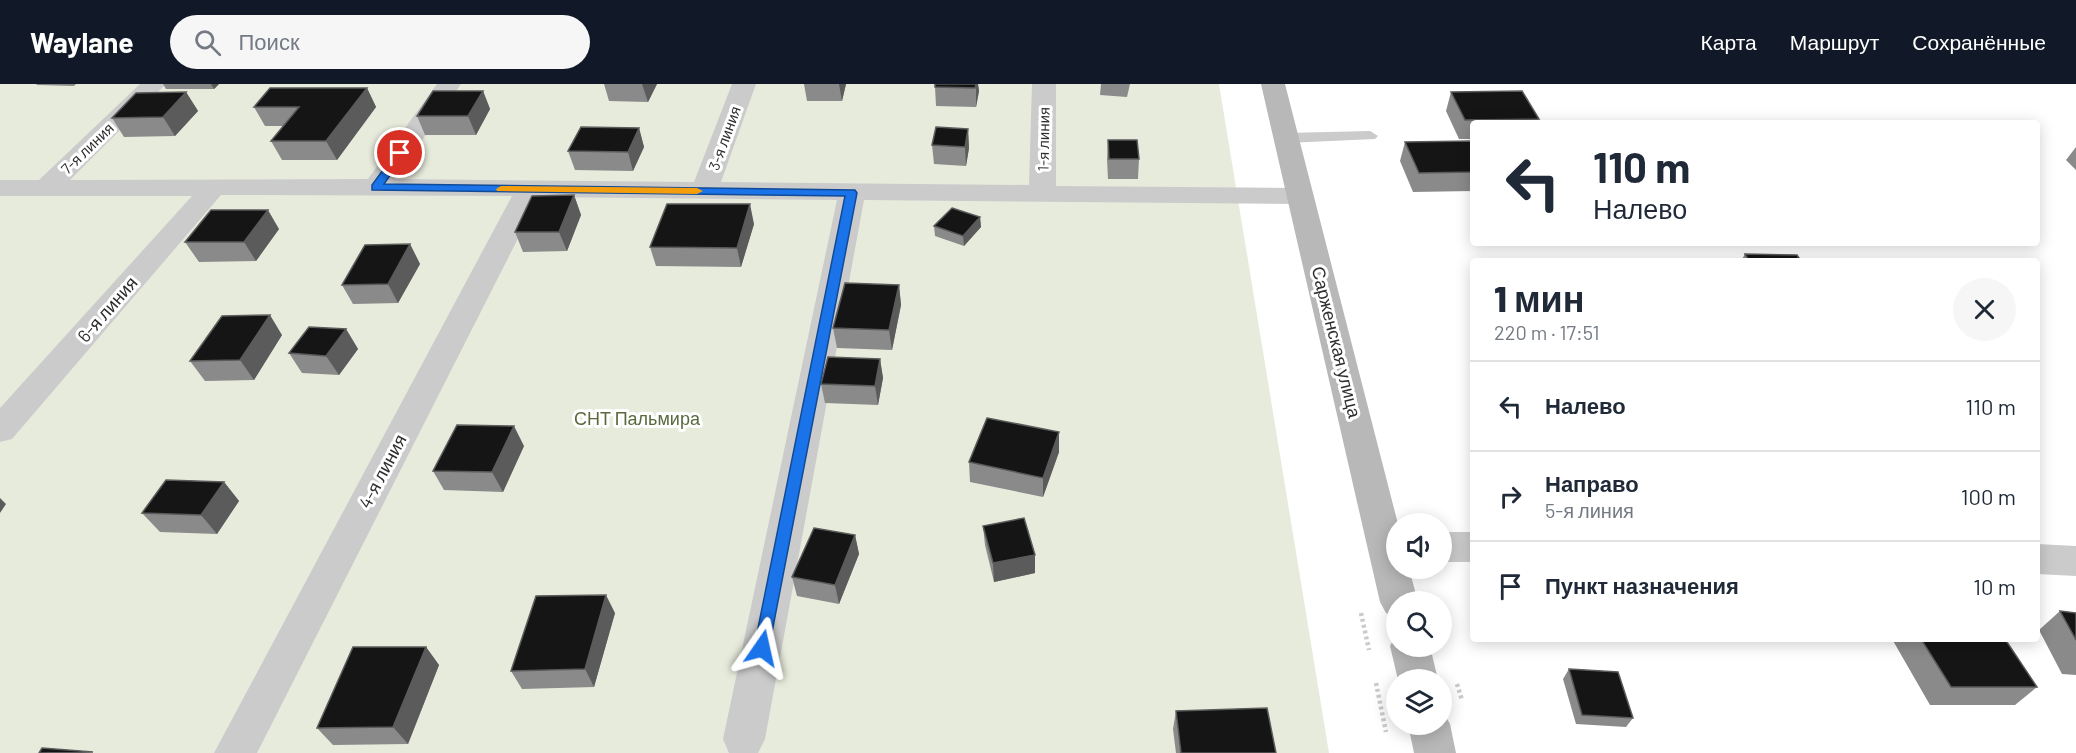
<!DOCTYPE html>
<html lang="ru">
<meta charset="utf-8">
<style>
:root{--surface:#fff;--page:#f6f6f7;--text:#1f2937;--muted:#747a83;--line:#e0e1e3;--accent:#111827}
body{margin:0;font-family:Barlow,sans-serif;background:var(--page);color:var(--text);height:100vh;display:flex;flex-direction:column;font-size:22px;white-space:nowrap}
*{box-sizing:border-box;margin:0}
p{font-size:20px;color:var(--muted)}
.icon{flex:none;width:33px;height:33px;fill:none;stroke:currentColor;stroke-width:2;stroke-linecap:round;stroke-linejoin:round}
.map{position:relative;flex:1;overflow:hidden}
.drawer{position:absolute;left:1470px;top:174px;width:570px;height:384px;display:flex;flex-direction:column;background:var(--surface);border-radius:6px;box-shadow:0 3px 15px #0003}
.drawer>*{flex:none}
.guide{position:absolute;left:1470px;top:36px;width:570px;height:126px;border-radius:6px;box-shadow:0 3px 15px #0003;background:#fff;color:var(--text);overflow:hidden}
.buttons{position:absolute;left:1386px;top:429px;display:grid;gap:12px}
.buttons a{display:grid;place-items:center;width:66px;height:66px;border-radius:50%;background:var(--surface);box-shadow:0 3px 15px #0003;font-size:30px}
.pin{position:absolute;display:grid;place-items:center;width:51px;height:51px;color:#fff;margin:-26px;border:3px solid #fff;border-radius:50%;box-shadow:0 2px 6px #0007}
.me{position:absolute;width:66px;margin:-33px;rotate:11deg;stroke-linejoin:round;filter:drop-shadow(0 0 4px #0008)}
.turn{display:flex;align-items:center;gap:21px;height:126px;padding:0 24px;font-size:27px}
.turn .icon{width:78px;height:78px;stroke-width:2.5}
.turn b{display:block;font-size:42px;line-height:51px}
.round{display:grid;place-items:center;flex:none;width:63px;height:63px;border-radius:32px;background:var(--page)}
.headline{display:flex;align-items:center;justify-content:space-between;height:102px;padding:0 24px}
h1{font-size:36px;font-weight:800;line-height:45px}
ul{padding:0;list-style:none}
li{display:flex;align-items:center;gap:18px;height:90px;padding:0 24px;border-top:2px solid var(--line)}
li div{flex:1}
li b{display:block;font-size:22px}
li em{font-style:normal}
header{display:flex;align-items:center;gap:36px;box-sizing:border-box;height:84px;padding:0 30px;background:var(--accent);color:#fff}
header strong{font-size:28px}
nav{display:flex;gap:33px;margin-inline-start:auto;font-size:21px}
.search{width:420px;height:54px;background:var(--page);display:flex;align-items:center;gap:15px;box-sizing:border-box;padding:0 21px;border-radius:33px;color:var(--muted);font-size:22px}
.map>svg:first-child{display:block}
.green{fill:#e7ebdc}
.lines{fill:none;stroke-linecap:round;stroke-linejoin:round}
.path{stroke:#cbcbcb;stroke-width:4.5;stroke-dasharray:3 3;stroke-linecap:butt}
.lane{fill:#cbcbcb;fill-rule:evenodd}
.street{fill:#cbcbcb;fill-rule:evenodd}
.secondary{fill:#b8b8b8;fill-rule:evenodd}
.wall{fill:#8a8a8a}
.shaded-wall{fill:#5b5b5b}
.building{fill:#151515;stroke:#5b5b5b;stroke-width:1.5}
.route{fill:#1a73e8;stroke:#114b97;stroke-width:1.5}
.slow{fill:#f59e0b}
.labels{text-anchor:middle;dominant-baseline:central;stroke-width:6;stroke-linejoin:round;paint-order:stroke}
.far-street-label{font-size:15px;fill:#2e2e2e;stroke:#fff}
.street-label{font-size:18px;fill:#2e2e2e;stroke:#fff}
.park-label{font-size:18px;fill:#5a683d;stroke:#fff}
</style>
<header>
<strong>Waylane</strong>
<div class="search"><svg class="icon" aria-label="search" viewBox="0 0 24 24"><circle cx="10" cy="10" r="6"/><path d="M15 15l6 6"/></svg>Поиск</div>
<nav><a>Карта</a><a>Маршрут</a><a>Сохранённые</a></nav>
</header>
<div class="map">
<svg width="2076" height="669" viewBox="0 0 2076 669">
<rect width="100%" height="100%" fill="#fff"/>
<!-- green -->
<path class="green" d="M0,0H1219L1329,669H0Z"/>
<g class="lines">
<!-- path -->
<path class="path" d="M1361,529L1369,566
M1376,599L1386,648
M1457,600L1462,616"/>
<!-- lane -->
<path class="lane" d="M1370,47L1378,52L1375,55L1286,59L1278,54L1286,49Z"/>
<!-- street -->
<path class="street" d="M140,0H166L70,96L368,95L437,0H461L395,95L694,98L732,0H756L721,98L1029,101L1032,0H1056V102L1299,104L1309,106L1313,112L1309,118L1299,120L864,116L765,655L758,669H729L723,655L837,116L539,113L257,669H214L512,112L221,111L12,355L0,358V324L192,112H0V96H39Z
M1442,448H1473V478H1442Z
M2037,460L2076,462V492L2037,490Z"/>
<!-- secondary -->
<path class="secondary" d="M1261,0H1285L1398,440L1396,484H1409L1418,518H1396V533L1386,529L1380,518Z
M1396,550V562H1430L1438,596H1398L1390,562Z
M1442,626L1450,640L1456,669H1414L1408,640H1442Z"/>
</g>
<!-- wall -->
<path class="wall" d="M36,0H76L74,2L37,1Z
M163,0H219L214,5H166Z
M604,0H657L648,18L609,17Z
M804,0H846L842,17H807Z
M978,0L979,7L976,23L936,22L935,3Z
M1101,0H1130L1127,13L1100,11Z
M367,4L376,23L337,76H282L271,57L284,42H265L254,23Z
M483,7L490,25L476,51H425L417,32Z
M186,8L198,27L175,52L124,53L112,34Z
M1451,8L1539,35L1537,39H1473V55H1459L1446,27Z
M639,44L644,63L633,87L575,86L568,67Z
M968,45L969,64L966,82L934,80L932,61Z
M1108,56L1139,75L1138,95H1108L1107,75Z
M1473,57V107L1413,108L1400,77L1405,58Z
M2076,63V86L2066,76Z
M574,111L581,131L567,167L523,168L515,148Z
M980,133L981,143L964,162L935,152L934,142Z
M754,140L741,183L656,182L650,163Z
M279,145L256,177L199,178L185,158Z
M410,160L420,180L398,219L353,220L342,201Z
M1745,170L1801,177H1741Z
M899,201L901,221L892,266L837,264L833,244Z
M346,245L358,265L339,291L302,289L289,269Z
M282,251L254,296L205,297L190,277Z
M880,275L883,294L878,321L825,319L821,300Z
M524,362L503,408L444,406L433,387Z
M1059,368L1043,413L970,398L969,378Z
M224,398L239,417L217,450L160,448L142,429Z
M983,442L1035,471V489L994,498L985,461Z
M855,451L859,470L839,520L797,512L792,493Z
M2060,527L2076,529V591L2062,590L2039,546Z
M615,529L594,603L522,605L511,587Z
M1892,555H2005L2037,603L2015,621H1930Z
M426,563L439,581L408,660L333,661L317,644Z
M1569,585L1633,634L1626,643L1576,640L1563,595Z
M1176,627L1276,669H1176L1173,645Z"/>
<!-- shaded-wall -->
<path class="shaded-wall" d="M211,0H219L214,5Z
M642,0H657L648,18Z
M839,0H846L842,17Z
M976,0H978L979,7L976,23Z
M367,4L376,23L337,76L326,57Z
M483,7L490,25L476,51L468,32Z
M186,8L198,27L175,52L163,33Z
M639,44L644,63L633,87L628,68Z
M968,45L969,64L966,82L965,63Z
M574,111L581,131L567,167L559,148Z
M750,120L754,140L741,183L737,164Z
M268,126L279,145L256,177L244,158Z
M980,133L981,143L964,162L963,152Z
M410,160L420,180L398,219L388,200Z
M899,201L901,221L892,266L889,246Z
M270,231L282,251L254,296L240,276Z
M346,245L358,265L339,291L326,272Z
M880,275L883,294L878,321L875,302Z
M514,342L524,362L503,408L492,388Z
M1059,348V368L1043,413V394Z
M224,398L239,417L217,450L201,431Z
M0,414L6,420L0,429Z
M855,451L859,470L839,520L835,501Z
M1035,471V489L994,498L993,479Z
M606,511L615,529L594,603L585,585Z
M426,563L439,581L408,660L393,643Z"/>
<!-- building -->
<path class="building" d="M935,0H976L975,4L935,3Z
M270,4H367L326,57H271L299,23H254Z
M433,7H483L468,32H417Z
M1522,7L1539,35L1465,36L1451,8Z
M186,8L163,33L112,34L136,9Z
M581,43L639,44L628,68L568,67Z
M936,43L968,45L965,63L932,61Z
M1108,56H1137L1139,75H1109Z
M1473,57V88L1419,89L1405,58Z
M574,111L559,148H515L532,112Z
M667,120H750L737,164L650,163Z
M952,124L980,133L963,152L934,142Z
M211,126H268L244,158H185Z
M410,160L388,200L342,201L365,161Z
M1745,170L1797,171L1801,177H1749Z
M845,199L899,201L889,246L833,244Z
M270,231L240,276L190,277L222,232Z
M309,243L346,245L326,272L289,269Z
M828,273L880,275L875,302L821,300Z
M987,334L1059,348L1043,394L969,378Z
M457,341L514,342L492,388L433,387Z
M166,396L224,398L201,431L142,429Z
M1024,434L1035,471L993,479L983,442Z
M814,444L855,451L835,501L792,493Z
M606,511L585,585L511,587L536,512Z
M2060,527L2076,529V556Z
M1921,555H2005L2037,603H1951Z
M353,563H426L393,643L317,644Z
M1569,585L1618,588L1633,634L1582,631Z
M1267,624L1276,669H1181L1176,627Z
M42,664L93,668L39,669Z"/>
<!-- route -->
<path class="route" d="M400,66L406,69L384,100L855,106L857,109L768,569L762,571L756,569L754,564L845,112L372,106V101L397,67Z"/>
<!-- slow -->
<path class="slow" d="M501,102L697,104L703,107L697,110L497,107L496,105Z"/>
<g class="labels">
<!-- far-street labels -->
<g class="far-street-label">
<text transform="translate(724 54) rotate(-70)">3-я линия</text>
<text transform="translate(1043 55) rotate(-89)">1-я линия</text>
<text transform="translate(87 64) rotate(-44)">7-я линия</text>
</g>
<!-- street labels -->
<g class="street-label">
<text transform="translate(107 225) rotate(-49)">6-я линия</text>
<text transform="translate(1337 258) rotate(76)">Сарженская улица</text>
<text transform="translate(382 387) rotate(-62)">4-я линия</text>
</g>
<!-- park labels -->
<g class="park-label">
<text x="637" y="334">СНТ Пальмира</text>
</g>
</g>
</svg>
<div class="buttons">
<a><svg class="icon" aria-label="sound" viewBox="0 0 24 24"><path d="M4 9h4l5-4v14l-5-4H4zM17 9q2 3 0 6"/></svg></a>
<a><svg class="icon" aria-label="search" viewBox="0 0 24 24"><circle cx="10" cy="10" r="6"/><path d="M15 15l6 6"/></svg></a>
<a><svg class="icon" aria-label="layers" viewBox="0 0 24 24"><path d="M12 4l9 5-9 5-9-5zM3 14l9 5 9-5"/></svg></a>
</div>
<div class="pin" style="left:400px;top:69px;background:#d93025"><svg class="icon" aria-label="arrive" viewBox="0 0 24 24"><path d="M6 21V4h12l-3 4 3 4H6"/></svg></div>
<svg class="me" style="left:762px;top:564px" viewBox="-20 -20 40 40"><path d="M0-17L14 15 0 8-14 15z" fill="#1a73e8" stroke="#fff" stroke-width="4"/></svg>
<div class="guide">
<div class="turn"><svg class="icon" aria-label="left" viewBox="0 0 24 24"><path d="M17 20v-9H6M10 6l-5 5 5 5"/></svg><div><b>110 m</b>Налево</div></div>
</div>
<section class="drawer">
<div class="headline"><div><h1>1 мин</h1><p>220 m · 17:51</p></div><a class="round"><svg class="icon" aria-label="close" viewBox="0 0 24 24"><path d="M6 6l12 12M18 6L6 18"/></svg></a></div>
<ul>
<li><svg class="icon" aria-label="left" viewBox="0 0 24 24"><path d="M17 20v-9H6M10 6l-5 5 5 5"/></svg><div><b>Налево</b></div><em>110 m</em></li>
<li><svg class="icon" aria-label="right" viewBox="0 0 24 24"><path d="M7 20v-9h11M14 6l5 5-5 5"/></svg><div><b>Направо</b><p>5-я линия</p></div><em>100 m</em></li>
<li><svg class="icon" aria-label="arrive" viewBox="0 0 24 24"><path d="M6 21V4h12l-3 4 3 4H6"/></svg><div><b>Пункт назначения</b></div><em>10 m</em></li>
</ul>
</section>
</div>
